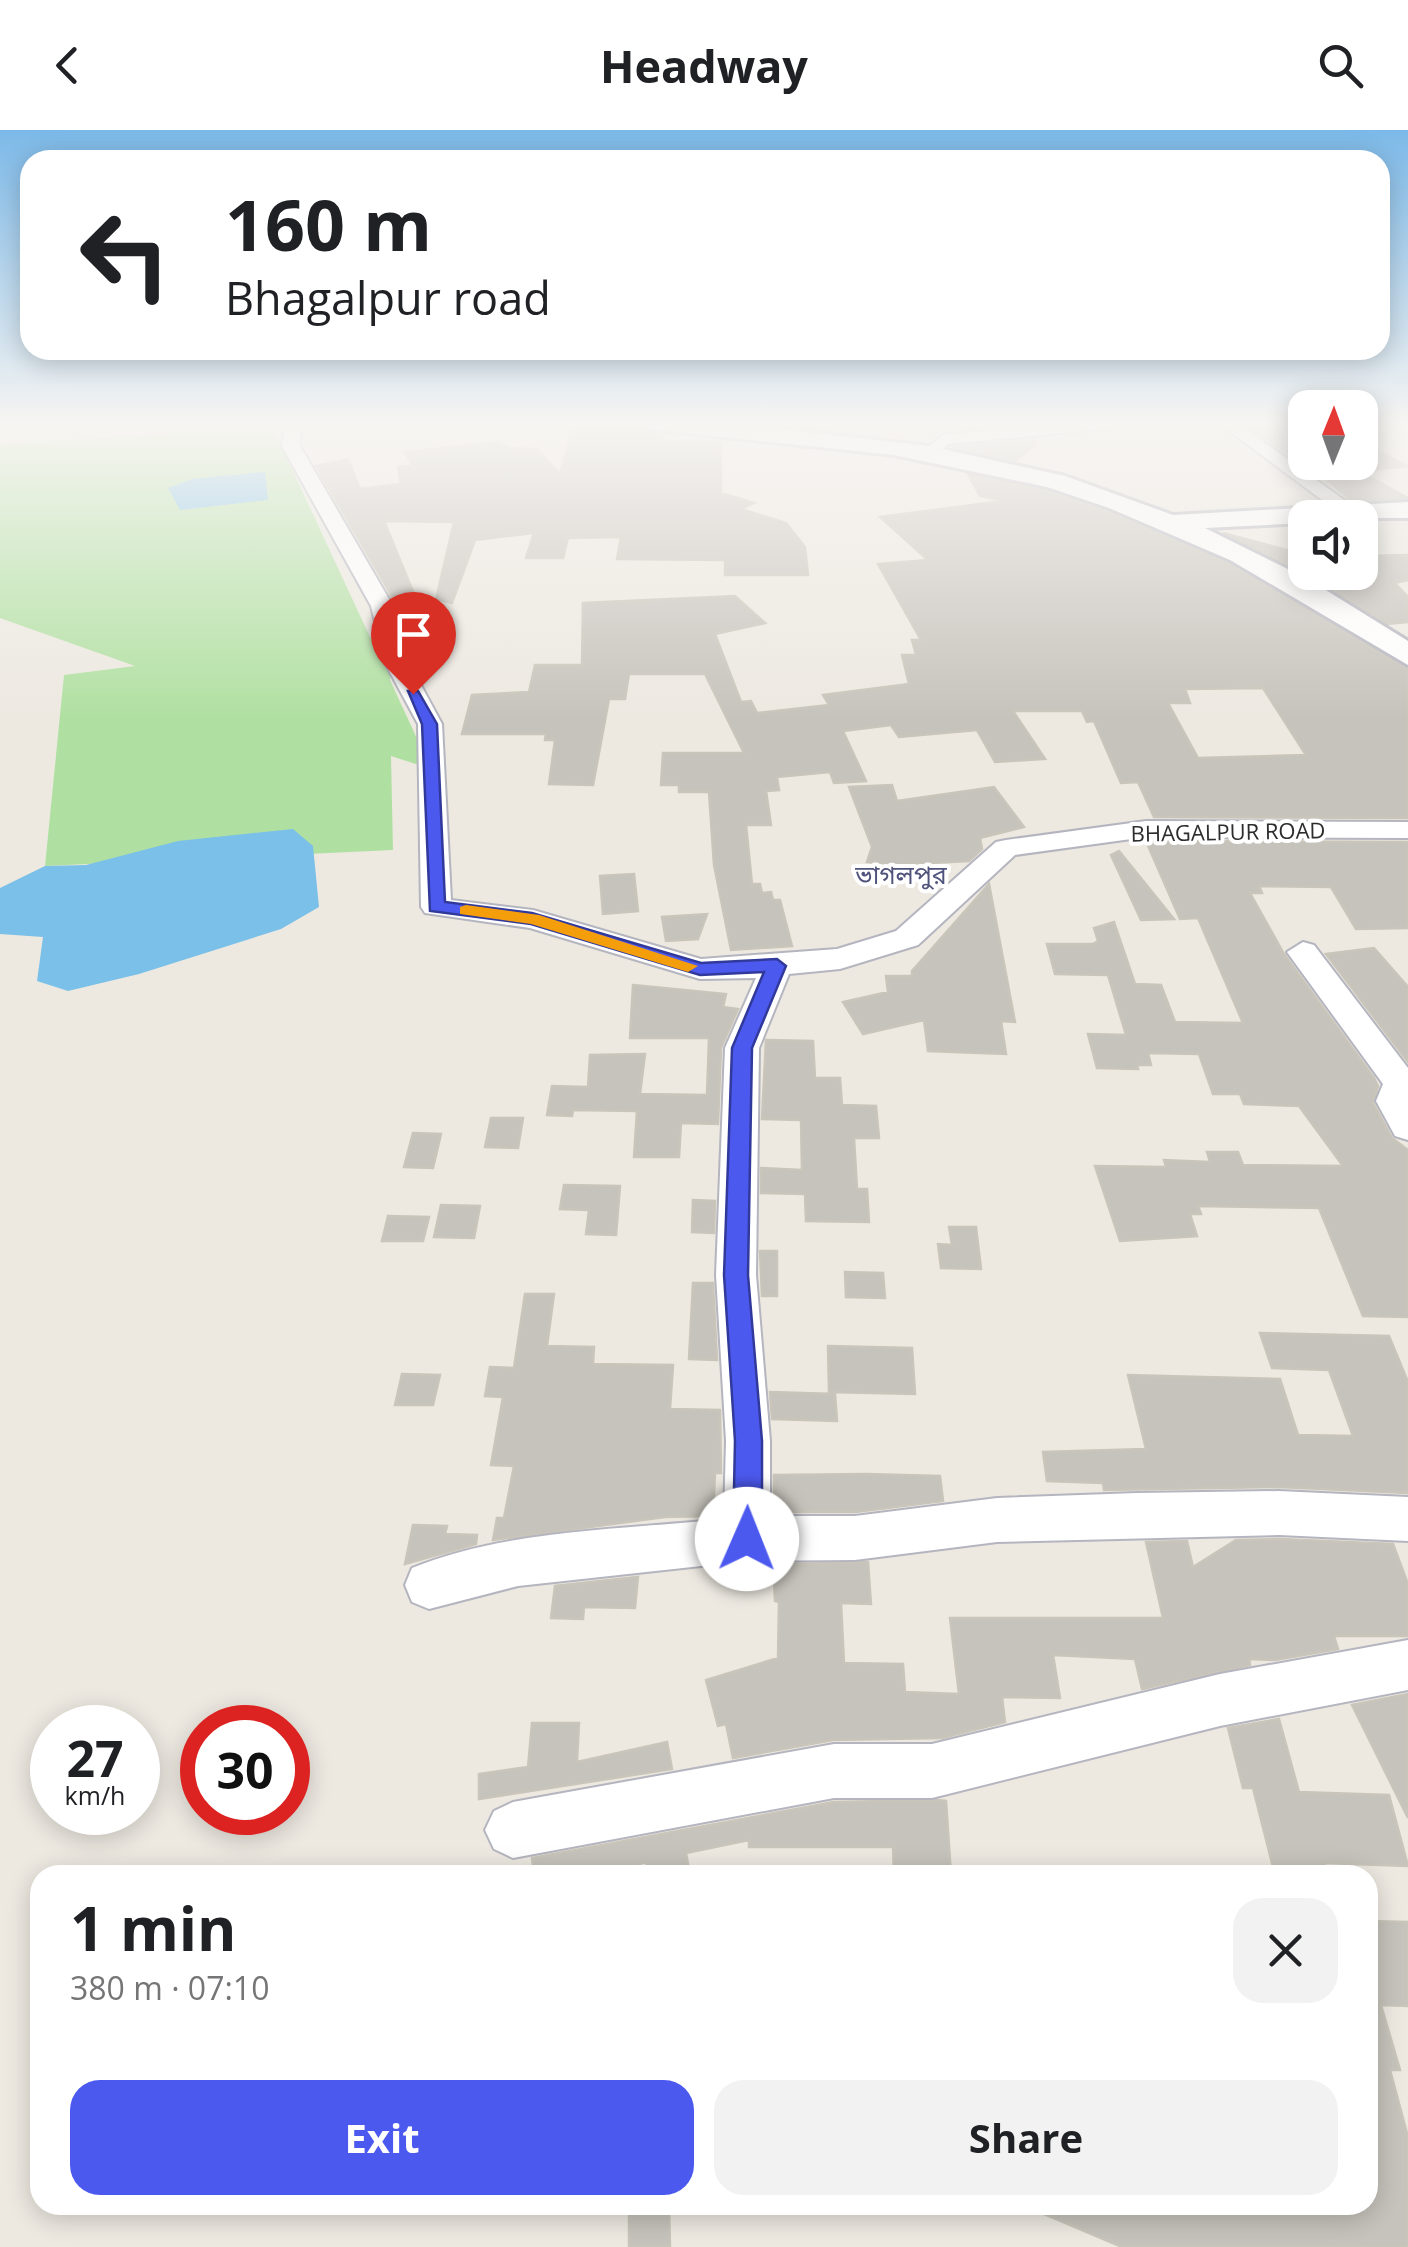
<!DOCTYPE html>
<meta charset="utf-8">
<style>
:root{--surface:#fff;--page:#f2f2f2;--text:#202124;--muted:#757577;--accent:#4c59ef}
body{margin:0;font-family:"Open Sans","Noto Sans Bengali",sans-serif;background:var(--page);color:var(--text);height:100vh;display:flex;flex-direction:column;font-size:38px;white-space:nowrap}
*{box-sizing:border-box;margin:0}
p{font-size:32px;color:var(--muted)}
.icon{flex:none;width:55px;height:55px;fill:none;stroke:currentColor;stroke-width:2;stroke-linecap:round;stroke-linejoin:round}
.map{position:relative;flex:1;overflow:hidden}
.drawer{position:absolute;left:30px;top:1735px;width:1348px;height:350px;display:flex;flex-direction:column;background:var(--surface);border-radius:30px;box-shadow:0 5px 25px #0003}
.drawer>*{flex:none}
.guide{position:absolute;left:20px;top:20px;width:1370px;height:210px;border-radius:30px;box-shadow:0 5px 25px #0003;background:#fff;color:var(--text);overflow:hidden}
.needle{width:65px;rotate:1deg}
.fabs{position:absolute;left:1288px;top:260px;display:grid;gap:20px}
.fabs a{display:grid;place-items:center;width:90px;height:90px;border-radius:20px;background:var(--surface);box-shadow:0 5px 25px #0003;font-size:50px}
.speed{position:absolute;left:30px;top:1575px;display:flex;gap:20px;font-size:50px;font-weight:700;text-align:center}
.speed>*{display:grid;place-content:center;width:130px;height:130px;border-radius:50%;background:var(--surface);box-shadow:0 5px 25px #0003;line-height:1}
.speed small{font-size:25px;font-weight:400}
.speed .limit{border:15px solid #d22;background:#fff;color:#111}
.pin{position:absolute;display:grid;place-items:center;width:85px;height:85px;color:#fff;margin:-102px -42px;border-radius:50% 50% 50% 0;rotate:-45deg;box-shadow:0 0 10px #0007}
.pin .icon{rotate:45deg}
.me{position:absolute;width:110px;margin:-55px;rotate:1deg;stroke-linejoin:round;filter:drop-shadow(0 0 8px #0008)}
.turn{display:flex;align-items:center;gap:35px;height:210px;padding:0 40px;font-size:45px}
.turn .icon{width:130px;height:130px;stroke-width:2.5}
.turn b{display:block;font-size:70px;line-height:85px}
.round{display:grid;place-items:center;flex:none;width:105px;height:105px;border-radius:30px;background:var(--page)}
.head{display:flex;align-items:center;justify-content:space-between;height:170px;padding:0 40px}
h1{font-size:60px;font-weight:700;line-height:75px}
.action{display:flex;gap:20px;margin-top:auto;padding:20px 40px}
.action a{flex:1;height:115px;border-radius:30px;background:var(--accent);color:#fff;font-size:40px;font-weight:700;line-height:115px;text-align:center}
.action a+a{background:var(--page);color:var(--text)}
header{display:flex;justify-content:space-between;align-items:center;height:130px;padding:0 40px;background:var(--surface);font-size:45px;font-weight:700}
.map>svg:first-child{display:block}
.education{fill:#eee7d1}
.green{fill:#b0e0a1}
.water{fill:#7bc0e8}
.building{fill:#c6c3bc;stroke:#c9c5ba;stroke-width:2.5;fill-rule:evenodd}
.lines{fill:none;stroke-linecap:round;stroke-linejoin:round}
.street-casing{stroke:#b4b5bf;stroke-width:4}
.secondary-casing{stroke:#b4b5bf;stroke-width:6}
.street{fill:#fff;fill-rule:evenodd}
.secondary{fill:#fff;fill-rule:evenodd}
.route{fill:#4c59ef;stroke:#313a9b;stroke-width:2.5}
.slow{fill:#f59e0b}
.labels{text-anchor:middle;dominant-baseline:central;stroke-width:8;stroke-linejoin:round;paint-order:stroke}
.far-street-label{font-size:22px;fill:#2d2d2d;stroke:#fff}
.far-neighbourhood-label{font-size:25px;fill:#4f537c;stroke:#fff}
</style>
<header><svg class="icon" aria-label="back" viewBox="0 0 24 24"><path d="M15 5l-7 7 7 7"/></svg>Headway<svg class="icon" aria-label="search" viewBox="0 0 24 24"><circle cx="10" cy="10" r="6"/><path d="M15 15l6 6"/></svg></header>
<div class="map">
<svg width="1408" height="2117" viewBox="0 0 1408 2117">
<rect width="100%" height="100%" fill="#ede9e1"/>
<!-- education -->
<path class="education" d="M700,292H989L911,295L905,314Z"/>
<!-- green -->
<path class="green" d="M273,298L370,507L389,505L390,550L431,639L391,626L393,720L45,736L64,545L135,536L0,488V314Z"/>
<!-- water -->
<path class="water" d="M265,342L268,370L180,380L168,358L192,349Z
M293,699L313,716L319,777L281,799L139,844L68,861L37,851L43,807L0,804V758L45,736L86,735L178,711Z"/>
<!-- building -->
<path class="building" d="M1243,292H1305V337Z
M574,293L637,295L662,304L665,312H721V363L754,373L741,379L786,393L805,417L808,445H725V430L617,429L621,407L568,408L563,428H526L534,403L475,410L452,473L436,469L454,392L384,391L435,515L424,521L316,336L348,329L360,359L401,354L398,337L413,336L405,322L498,312L510,318L537,319L560,344Z
M1034,309L1038,313L1016,331L953,317Z
M1360,311L1407,336L1359,341L1408,368L1352,371L1306,332H1360Z
M968,344L1046,361L1108,382L1228,433L1408,539V688L1154,687L1138,652L1121,653L1094,591L1087,592L1082,581H1013L1045,629L995,632L977,600L899,607L891,595L843,601L866,651L834,653L830,642L777,647L779,660L766,661L771,695H746L752,754H760L762,763L771,762L773,770H780L792,816L731,820L714,735L709,662H679V655H661L663,623H744L705,544H629L625,569H609L593,655L549,654L555,610H545L546,604H462L472,565L529,562L535,535H582L583,473L735,466L765,493L715,504L741,572L751,571L757,583L829,575L823,565L909,554L902,525H916L912,510H921L878,434L928,430L880,387L1003,371L980,366ZM1263,558L1306,625L1198,628L1168,573H1190L1185,559Z
M1223,403L1305,425V442H1360V426L1408,425V450L1395,453L1408,467V492L1387,494L1310,446Z
M892,655L897,671L994,657L1024,697L980,708L982,719L969,731L893,735L867,732L872,717L849,657Z
M1146,711L1408,712V798L1356,799L1331,757L1259,756L1262,763H1250L1284,824L1374,948L1378,956L1373,973L1392,1008L1408,1020V1187L1363,1186L1319,1078L1198,1076L1201,1084H1190L1197,1106L1120,1111L1095,1036L1166,1037L1164,1030L1210,1032L1207,1022H1238L1243,1035L1343,1036L1299,976L1244,974L1240,964H1213L1199,924L1148,923L1151,935H1137L1138,939L1097,938L1088,904L1126,905L1108,845L1055,844L1047,814H1093L1098,811L1094,798L1114,792L1135,854L1161,855L1175,892L1243,893L1198,788L1180,789Z
M1119,721L1174,789L1141,790L1111,725Z
M634,744L638,781L603,784L600,746Z
M989,754L1015,892L1001,891L1006,924L928,921L924,890L863,904L843,872L888,862L886,846H912V841Z
M707,784L698,809L666,811L662,787Z
M1374,818L1408,857V932L1326,824Z
M633,855L726,864L723,877L738,879L721,918L718,994L681,993L679,1027H634L637,981L573,980L572,986L547,985L552,956L588,957L590,925L645,924L640,964L707,965L709,908H630Z
M766,910L813,911L815,948H840L842,975L876,976L879,1008H854L857,1059H867L869,1092L806,1091L805,1064L761,1063V1038L802,1040L801,990L762,989Z
M491,988H523L518,1018L485,1017Z
M413,1003L441,1004L433,1038L404,1037Z
M564,1055L620,1056L616,1105L586,1104L589,1080L560,1079Z
M693,1070L715,1071L714,1103L692,1102Z
M441,1075L480,1076L474,1108L434,1107Z
M388,1086L429,1087L423,1111H382Z
M949,1097H976L981,1139L941,1138L938,1114L952,1115Z
M760,1121H777V1166H762Z
M845,1142L883,1143L885,1168L846,1167Z
M693,1153H713L717,1230L689,1229Z
M525,1164H554L547,1216L594,1217L593,1234L673,1235L670,1279L720,1280L721,1343H715L713,1386L665,1387L493,1410L497,1388H504L514,1336L491,1335L503,1267L485,1266L490,1237L514,1238Z
M1260,1203L1389,1206L1408,1252V1363L1279,1357L1104,1360L1103,1353L1047,1351L1043,1322L1146,1319L1128,1245L1280,1249L1298,1305L1353,1306L1329,1240L1272,1238Z
M828,1216L912,1218L915,1264L829,1262Z
M402,1244L440,1245L433,1275H395Z
M770,1262L835,1264L837,1291L772,1289Z
M866,1344L940,1346L943,1371L855,1382H774V1345Z
M413,1395L447,1396L445,1404L477,1405L476,1414L405,1434Z
M1279,1409L1393,1414L1408,1454V1506H1334L1338,1519L1275,1530L1249,1529L1250,1535L1142,1559L1135,1529L1053,1525L1060,1568L1002,1567L1005,1592L942,1608L833,1610L733,1628L726,1594L718,1596L706,1550L778,1528L779,1472L775,1471L774,1448L754,1447V1435L868,1432L871,1474L841,1473L844,1533L903,1534L905,1562L959,1564L950,1488H1163L1146,1412L1187,1411L1193,1437L1236,1410Z
M638,1447L635,1478L584,1477L583,1489L551,1488L555,1456Z
M1408,1564V1688L1352,1575Z
M1279,1589L1299,1662L1389,1665L1408,1736L1324,1733L1327,1745H1275L1253,1658H1243L1228,1598Z
M532,1593H579L577,1632L667,1612L672,1639L479,1669V1644L528,1637Z
M937,1670L946,1671L951,1745H894L893,1717H749V1710L686,1723L690,1745H648L646,1732L603,1745H534L532,1728L834,1672Z
M1368,1791L1408,1792V1876L1381,1875L1400,1940H1390L1408,2007V2117H1122L1023,2075H1368Z
M629,2075H669L670,2117H629Z"/>
<g class="lines">
<defs>
<path id="street" d="M285,292H301L300,316L393,476L409,533L442,594L451,770L533,780L701,829L837,819L896,801L996,712L1006,710L1146,691L1408,692V708L1146,707L1015,725L918,815L840,839L789,844L759,918L756,1145L770,1311V1386H855L997,1368L1137,1363L1279,1361L1408,1367V1411L1279,1405L997,1412L855,1430L747,1431L518,1456L429,1479L412,1472L405,1455L412,1438C509,1399 621,1400 724,1389L726,1311L716,1145L725,918L756,848L700,849L530,798L425,783L421,777L418,594L385,533L371,476L282,316Z
M1069,292H1132L1124,297L948,314L932,328L923,323L942,305Z
M1217,292H1236L1362,383L1345,387Z
M1303,812L1314,815L1408,938V1010L1395,1006L1376,971L1383,954L1287,822Z
M1408,1510V1560L1220,1596L932,1668H834L513,1728L494,1719L485,1700L494,1681L513,1672L834,1614H932L1220,1544Z"/>
<path id="secondary" d="M639,292H722L929,316L1065,346L1173,385L1408,372V388H1305V393L1205,398L1308,449L1408,511V535L1230,430L1109,378L1047,357L894,325L650,299Z"/>
</defs>
<!-- street casing -->
<use href="#street" class="street-casing"/>
<!-- secondary casing -->
<use href="#secondary" class="secondary-casing"/>
<!-- street -->
<use href="#street" class="street"/>
<!-- secondary -->
<use href="#secondary" class="secondary"/>
</g>
<!-- sky -->
<linearGradient id="sky" x2="0" y2="1"><stop stop-color="#7cb9e8"/><stop offset="0.5" stop-color="#f7f5f2"/><stop offset="1" stop-color="#f7f5f2" stop-opacity="0"/></linearGradient>
<rect width="1408" height="589" fill="url(#sky)"/>
<!-- route -->
<path class="route" d="M408,561H418L437,594L445,772L532,783L701,833L777,829L786,836L752,918L748,1145L762,1311V1409L757,1419L747,1423L737,1419L733,1409L735,1311L724,1145L732,918L764,842L700,845L531,794L430,781L422,594Z"/>
<!-- slow -->
<path class="slow" d="M466,775L539,785L698,836L688,842L531,794L460,784V777Z"/>
<g class="labels">
<!-- far-street labels -->
<g class="far-street-label">
<text transform="translate(1228 701) rotate(-1)">BHAGALPUR ROAD</text>
</g>
<!-- far-neighbourhood labels -->
<g class="far-neighbourhood-label">
<text x="901" y="744">ভাগলপুর</text>
</g>
</g>
</svg>
<div class="fabs">
<a><svg class="needle" viewBox="-14 -14 28 28"><path d="M0-13l5 13h-10z" fill="#e53935"/><path d="M0 13l5-13h-10z" fill="#757577"/></svg></a>
<a><svg class="icon" aria-label="sound" viewBox="0 0 24 24"><path d="M4 9h4l5-4v14l-5-4H4zM17 9q2 3 0 6"/></svg></a>
</div>
<div class="speed"><div>27<small>km/h</small></div><div class="limit">30</div></div>
<div class="pin" style="left:413px;top:564px;background:#d93025"><svg class="icon" aria-label="arrive" viewBox="0 0 24 24"><path d="M6 21V4h12l-3 4 3 4H6"/></svg></div>
<svg class="me" style="left:747px;top:1409px" viewBox="-20 -20 40 40"><circle r="19" fill="#fff"/><path d="M0-13L10 11 0 6-10 11z" fill="#4c59ef"/></svg>
<div class="guide">
<div class="turn"><svg class="icon" aria-label="left" viewBox="0 0 24 24"><path d="M17 20v-9H6M10 6l-5 5 5 5"/></svg><div><b>160 m</b>Bhagalpur road</div></div>
</div>
<section class="drawer">
<div class="head"><div><h1>1 min</h1><p>380 m · 07:10</p></div><a class="round"><svg class="icon" aria-label="close" viewBox="0 0 24 24"><path d="M6 6l12 12M18 6L6 18"/></svg></a></div>
<div class="action"><a>Exit</a><a>Share</a></div>
</section>
</div>
